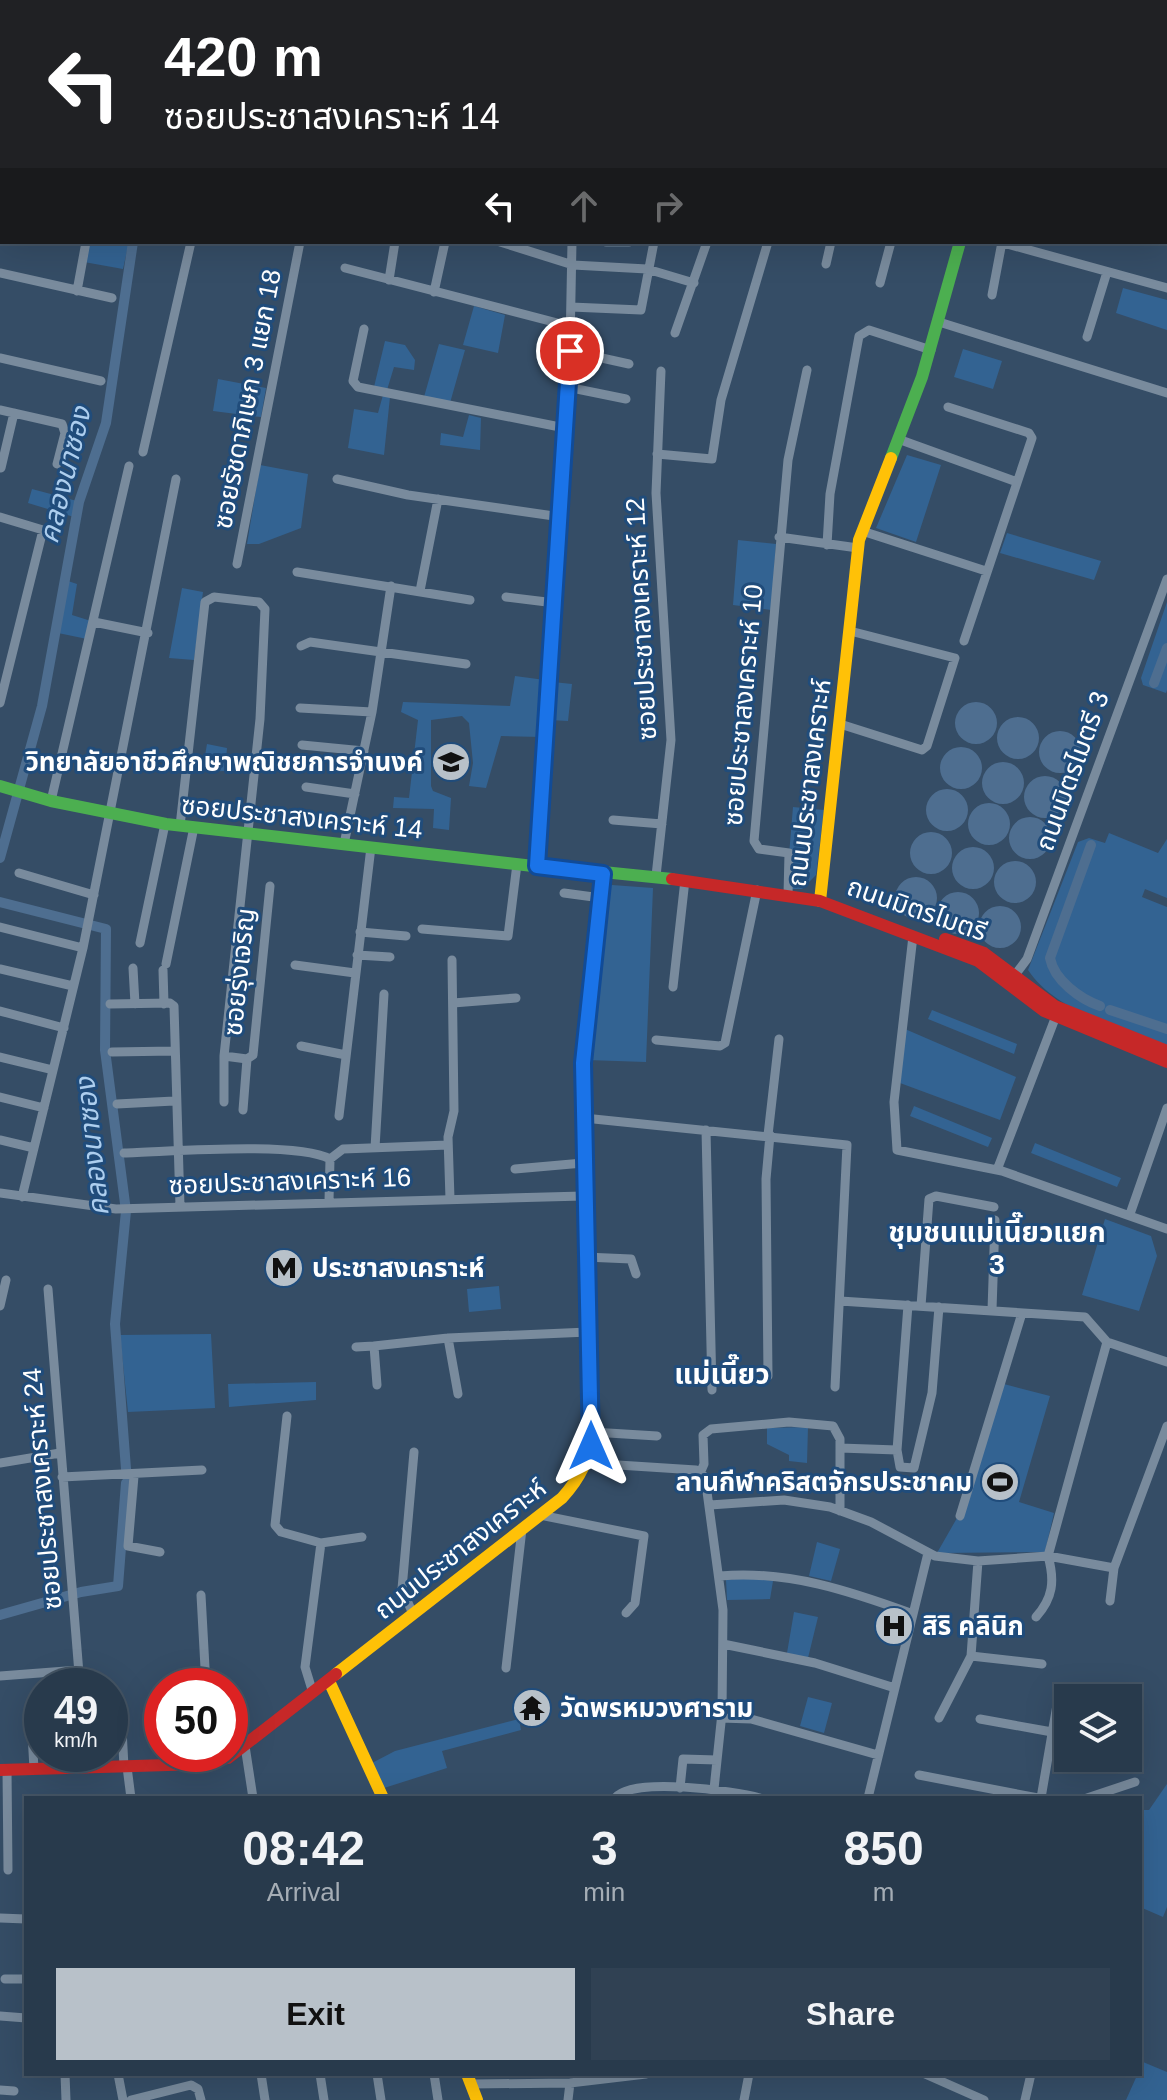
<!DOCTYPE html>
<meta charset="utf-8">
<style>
:root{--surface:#283a4c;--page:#304153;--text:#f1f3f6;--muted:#a5adb5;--line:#445464;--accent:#b8c1c9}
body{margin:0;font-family:Arial,"Noto Sans Thai",sans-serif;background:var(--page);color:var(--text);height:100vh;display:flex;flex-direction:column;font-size:30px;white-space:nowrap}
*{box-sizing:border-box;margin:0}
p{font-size:26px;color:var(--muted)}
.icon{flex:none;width:44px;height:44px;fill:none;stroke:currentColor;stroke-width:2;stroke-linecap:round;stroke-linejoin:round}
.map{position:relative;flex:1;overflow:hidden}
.drawer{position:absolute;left:24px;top:1796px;width:1118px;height:280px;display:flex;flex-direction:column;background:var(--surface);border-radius:0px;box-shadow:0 8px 32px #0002,0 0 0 2px var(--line)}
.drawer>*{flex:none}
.top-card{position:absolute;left:0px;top:0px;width:1168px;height:244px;box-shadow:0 8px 32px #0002,0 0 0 2px var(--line);background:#202124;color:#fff;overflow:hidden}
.tools{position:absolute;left:1054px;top:1684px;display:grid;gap:16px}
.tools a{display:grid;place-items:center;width:88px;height:88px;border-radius:0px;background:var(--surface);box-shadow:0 8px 32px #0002,0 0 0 2px var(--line);font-size:40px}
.speed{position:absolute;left:24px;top:1668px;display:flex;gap:16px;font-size:40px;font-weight:700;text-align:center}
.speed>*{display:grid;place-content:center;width:104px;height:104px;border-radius:50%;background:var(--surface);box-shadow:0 8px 32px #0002,0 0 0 2px var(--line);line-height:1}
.speed small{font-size:20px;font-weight:400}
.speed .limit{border:12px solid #d22;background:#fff;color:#111}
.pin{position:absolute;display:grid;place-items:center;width:68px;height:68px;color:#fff;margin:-34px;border:4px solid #fff;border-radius:50%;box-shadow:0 2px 8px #0007}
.me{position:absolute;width:88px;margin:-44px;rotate:0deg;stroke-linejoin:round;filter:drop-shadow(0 0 6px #0008)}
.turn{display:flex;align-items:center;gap:28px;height:168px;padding:0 32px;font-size:36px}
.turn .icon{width:104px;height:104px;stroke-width:2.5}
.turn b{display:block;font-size:56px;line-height:68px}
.lanes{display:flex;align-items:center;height:76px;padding:0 32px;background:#0003;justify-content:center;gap:40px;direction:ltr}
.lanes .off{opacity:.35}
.eta{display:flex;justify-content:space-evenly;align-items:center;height:136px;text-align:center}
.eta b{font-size:48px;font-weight:800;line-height:56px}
.primary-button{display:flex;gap:16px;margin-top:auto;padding:16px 32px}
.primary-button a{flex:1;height:92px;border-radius:0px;background:var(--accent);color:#111;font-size:32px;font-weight:800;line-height:92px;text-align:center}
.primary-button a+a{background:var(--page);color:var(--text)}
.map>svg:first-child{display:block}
.green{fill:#336392}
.water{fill:#4e6e90}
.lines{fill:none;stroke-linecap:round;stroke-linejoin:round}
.canal{stroke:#4e6e90;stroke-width:10}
.street{stroke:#798b9d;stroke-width:9}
.fast{stroke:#4caf50;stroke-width:12}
.slow{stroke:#ffc107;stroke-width:12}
.jam{stroke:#c62828;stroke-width:12}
.route-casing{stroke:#114b97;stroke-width:20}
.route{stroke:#1a73e8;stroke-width:14}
.labels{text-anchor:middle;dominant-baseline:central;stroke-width:6;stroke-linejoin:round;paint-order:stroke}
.street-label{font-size:26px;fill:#fff;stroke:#204c7b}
.poi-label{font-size:26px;font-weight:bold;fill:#fff;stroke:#204c7b;text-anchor:start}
.water-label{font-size:28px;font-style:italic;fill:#adceee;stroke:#204c7b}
.neighbourhood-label{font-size:28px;font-weight:bold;fill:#fff;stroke:#204c7b}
</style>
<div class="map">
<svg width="1167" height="2100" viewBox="0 0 1167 2100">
<rect width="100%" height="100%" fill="#354d66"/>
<!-- green -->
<path class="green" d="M88,242H129L123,269L84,262Z
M1123,288L1167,300V330L1116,313Z
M474,306L505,315L498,353L463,345Z
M385,341L405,345L415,360L414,370L394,367L387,390L374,387Z
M439,344L465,350L450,403L424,397Z
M963,349L1002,361L993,389L954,377Z
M218,379L266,388L261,417L213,411Z
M383,395L390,397L384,455L348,448L354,409L378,413Z
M469,415L481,418L480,450L440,445L441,433L463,437Z
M907,455L941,465L916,542L876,528Z
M260,465L308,474L301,528L259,544H247Z
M32,489L77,501L74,517L28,503Z
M1007,533L1101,561L1094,580L1000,553Z
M738,540L776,544L771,610L733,605Z
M68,581L77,584L72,615L91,621L87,639L58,633Z
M182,588L203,592L194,660L169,658Z
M1167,602V690L1166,693L1143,685L1141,678Z
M515,676L545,680L542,737L501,736L486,788L469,786L473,763L469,723L462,716L431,720V786L433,791L451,798L449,830L433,828L434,809L393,808L394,797L409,798L418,720L401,712L403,702L510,706Z
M553,682L572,684L568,721L550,720Z
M207,744L227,748L225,771L188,772L189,765L203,767Z
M793,807L824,810L816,875L802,889H792L789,855Z
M1109,833L1158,853L1167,839V898L1145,889L1142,897L1167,907V1046C1121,1027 1057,1013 1028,970L1078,842L1089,838L1105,843Z
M612,885L653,888L646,1062L587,1060L606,889Z
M932,1010L1017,1044L1014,1054L928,1019Z
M905,1029L1016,1077L1000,1120L900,1083Z
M914,1106L992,1138L988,1147L910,1116Z
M1035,1143L1121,1178L1117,1187L1031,1153Z
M1105,1219L1151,1236L1157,1256L1139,1311L1082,1295Z
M499,1286L501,1309L469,1312L467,1289Z
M211,1334L215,1408L128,1412L120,1335Z
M316,1382V1400L229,1407L228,1384Z
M1004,1384L1050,1396L1019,1502L1054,1513L1045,1552L937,1553L957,1518H962Z
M808,1427L807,1463L789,1461V1455L767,1444V1428Z
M817,1542L840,1549L831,1581L809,1576Z
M750,1577L773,1581L770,1599L727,1600L726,1580Z
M794,1612L818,1617L808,1658L787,1653Z
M808,1697L832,1703L824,1733L800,1726Z
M519,1719L521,1730L442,1751L447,1768L384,1788L372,1763L395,1751Z
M1167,1784V1907L1163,1917L1140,1907V1810H1149Z
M1143,2062L1167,2072V2100H1126Z"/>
<!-- water -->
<path class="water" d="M955 723a21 21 0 1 1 42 0a21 21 0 1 1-42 0Z
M997 738a21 21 0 1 1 42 0a21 21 0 1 1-42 0Z
M1039 752a21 21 0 1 1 42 0a21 21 0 1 1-42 0Z
M940 768a21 21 0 1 1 42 0a21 21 0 1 1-42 0Z
M982 783a21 21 0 1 1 42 0a21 21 0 1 1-42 0Z
M1024 797a21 21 0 1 1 42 0a21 21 0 1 1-42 0Z
M926 810a21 21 0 1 1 42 0a21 21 0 1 1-42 0Z
M968 824a21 21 0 1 1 42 0a21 21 0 1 1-42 0Z
M1009 838a21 21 0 1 1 42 0a21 21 0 1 1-42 0Z
M910 853a21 21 0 1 1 42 0a21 21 0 1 1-42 0Z
M952 868a21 21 0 1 1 42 0a21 21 0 1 1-42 0Z
M994 882a21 21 0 1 1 42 0a21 21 0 1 1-42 0Z
M895 898a21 21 0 1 1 42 0a21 21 0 1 1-42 0Z
M937 913a21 21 0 1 1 42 0a21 21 0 1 1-42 0Z
M979 927a21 21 0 1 1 42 0a21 21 0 1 1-42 0Z"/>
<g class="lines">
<!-- canal -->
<path class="canal" d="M173,2L174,0
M1154,683L1167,648
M1091,845L1050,958C1054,980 1080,999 1100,1006
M0,858L42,706L79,502L106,423L133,242
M0,902L106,929L105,1050L126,1211L115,1324L126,1469
M1110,1010L1167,1029
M0,1615L81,1592L118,1586L126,1483"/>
<!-- street -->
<path class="street" d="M39,2V0
M124,2L125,0
M247,2V0
M350,2V0
M560,2V0
M637,2V0
M687,2V0
M826,2V0
M849,2L850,0
M1166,87H1167
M0,205H2
M500,242L573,265L647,269L694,283
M606,242H629
M1000,242L1167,288
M826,264L831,242
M345,268L569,326
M0,273L112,298
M389,280L395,242
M880,283L891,242
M77,291L86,242
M434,292L445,242
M992,295L1002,242
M571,307L641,310L654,242
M939,322L1167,393
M364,329L353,381L358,387L565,428
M675,333L707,242
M1087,337L1107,272
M570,351L629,364
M0,358L101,381
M567,387L626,399
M948,407L1029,433L1032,438L964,641
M0,410L62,424L65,433L57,464
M898,439L1017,482
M143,452L191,242
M657,454L712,459L721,400L768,242
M1,468L14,413
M337,479L408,495L561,517
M0,517L43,530L0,703
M862,531L986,571
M779,537L858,548
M827,545L830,494L859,336L869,330L931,350
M237,564L300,242
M297,572L470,600
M420,591L438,499
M506,597L555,603
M94,622L148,633
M301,646L310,642L466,664
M300,708L372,712
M840,724L922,750L927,746L955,658L850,631
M302,745L364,751
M306,787L355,794
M51,801L129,466
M613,820L662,824
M180,826L205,602L214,597L259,602L265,609L260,719L224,1056V1102
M344,844L372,712L391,586
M537,866L570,346L572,242
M19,873L94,895
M656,876L671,740L656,493L661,371
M564,893L601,898
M788,895L789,853L759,849L754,841L788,460L807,370
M0,927L83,948
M422,929L508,936L517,864
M360,932L406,936
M913,936L894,1102L897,1150L1002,1171L1167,1229
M140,943L165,824
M357,955L390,957
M166,964L194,827
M295,965L355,973
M133,968L135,1004
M0,969L73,986
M163,970L164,1004
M1015,975L1027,959L1167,579
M673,987L685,880
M453,1003L516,998
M110,1004L170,1003L174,1006L180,1206
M0,1011L64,1028
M656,1040L720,1046L725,1043L757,890
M301,1046L346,1055
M112,1052L174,1051
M224,1056L247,1059L253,1055L270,886
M0,1057L53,1070
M0,1097L44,1108
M117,1104L174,1101
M243,1110L247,1059
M339,1116L371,847
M584,1118L847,1145L835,1387
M706,1130L712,1390
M768,1135L779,1039
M0,1140L34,1148
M375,1148L384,994
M124,1153C169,1152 295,1141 330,1159L343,1149L448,1145
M515,1169L583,1163
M997,1170L1056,1016
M0,1193L116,1209L583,1196
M22,1197L83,948L176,479
M450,1199L448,1137L454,1111L452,960
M329,1201L330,1159
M1130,1214L1167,1108
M585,1257L631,1259L636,1274
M48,1289L80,1686
M840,1301L1085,1317L1107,1342L1167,1362
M0,1306L6,1280
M921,1306L929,1199L936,1196L994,1207
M992,1310L995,1220
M448,1338L458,1394
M356,1347L374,1346
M768,1376L766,1179L770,1135
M377,1385L374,1346L448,1338L588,1332
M287,1416L275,1525L281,1532L321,1543L305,1667L313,1693
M592,1432L657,1436
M840,1448L897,1450L900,1467L914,1468L932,1393L939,1307
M897,1450L908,1305
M0,1463L60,1453
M587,1463L696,1470L705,1477L723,1610L722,1713L714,1789
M701,1471L704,1464L703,1435L711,1429L789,1422L833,1426L840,1439V1511
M134,1476L128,1546L160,1552
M62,1477L202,1470
M710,1505L784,1500L830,1507L871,1522L935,1556L978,1561L1048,1556L1114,1568
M540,1515L644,1536L635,1603L626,1613
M960,1516L1022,1313
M321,1543L362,1537
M720,1576C788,1570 850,1591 913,1614
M201,1595L206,1686
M1110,1601L1114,1568L1167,1426
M413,1614L402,1589L414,1452
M1036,1617C1053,1598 1055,1581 1048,1556L1107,1342
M723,1644L815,1663L895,1688
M971,1656L1042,1664
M506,1668L522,1529
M0,1676L79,1670
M121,1710L124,1767
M31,1716L34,1769
M721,1718L751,1719L878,1755
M939,1718L971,1656L978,1561
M980,1719L1052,1732
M245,1746L253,1798
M1050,1746L1068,1741
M84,1754L85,1768
M127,1767L131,1798
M7,1770L8,1870
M919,1775L1038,1798
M680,1788L683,1759L717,1760
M615,1798C632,1776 734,1791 760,1798
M868,1798L928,1553
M1041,1798L1058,1699
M1087,1798L1135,1782
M0,1918L26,1919
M5,1979H26
M0,2016L26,2018
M65,2074L66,2100
M118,2074L123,2100
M261,2074L265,2100
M320,2074L324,2100
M377,2074L381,2100
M434,2074L438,2100
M925,2074L984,2100
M471,2084L570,2083L646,2074
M0,2090L14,2091
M131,2100L191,2085L198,2089L201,2100
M568,2100L570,2083
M744,2100L749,2074
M1025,2100L1031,2074"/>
<!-- fast -->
<path class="fast" d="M891,458L922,377L960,242
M0,786L51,801L166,824L603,874
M585,1246L583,1063L603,872L672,879"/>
<!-- slow -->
<path class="slow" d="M820,901L859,540L891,458
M336,1674L562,1498C580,1478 590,1459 592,1432L585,1246
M329,1681L383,1798
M467,2074L477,2100"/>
<!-- jam -->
<path class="jam" d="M1029,0V2
M672,879L820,901L978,961L1044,1011L1167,1062
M945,939L984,953L1055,1006L1167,1051
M0,1770L202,1764L228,1758L336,1674"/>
</g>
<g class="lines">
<defs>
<path id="route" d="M570,351L537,866L603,874L583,1063L591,1446"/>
</defs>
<!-- route casing -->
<use href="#route" class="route-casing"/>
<!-- route -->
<use href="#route" class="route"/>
</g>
<!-- icons -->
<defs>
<symbol id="university-disc" viewBox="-11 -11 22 22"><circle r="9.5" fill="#b8c1c9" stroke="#204c7b"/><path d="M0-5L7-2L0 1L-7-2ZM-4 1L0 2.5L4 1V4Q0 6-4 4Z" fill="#111"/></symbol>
<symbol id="metro-disc" viewBox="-11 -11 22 22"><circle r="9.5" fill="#b8c1c9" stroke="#204c7b"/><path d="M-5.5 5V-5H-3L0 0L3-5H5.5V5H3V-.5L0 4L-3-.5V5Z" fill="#111"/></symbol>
<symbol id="stadium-disc" viewBox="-11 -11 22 22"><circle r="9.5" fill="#b8c1c9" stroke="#204c7b"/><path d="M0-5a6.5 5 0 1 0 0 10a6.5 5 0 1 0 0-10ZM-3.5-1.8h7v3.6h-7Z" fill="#111"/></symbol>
<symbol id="hospital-disc" viewBox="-11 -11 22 22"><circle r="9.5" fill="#b8c1c9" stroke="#204c7b"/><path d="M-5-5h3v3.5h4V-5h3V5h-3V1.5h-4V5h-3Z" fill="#111"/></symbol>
<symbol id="temple-disc" viewBox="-11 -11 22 22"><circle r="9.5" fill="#b8c1c9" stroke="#204c7b"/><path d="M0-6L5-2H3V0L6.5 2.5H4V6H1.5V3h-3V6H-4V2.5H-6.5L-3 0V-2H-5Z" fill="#111"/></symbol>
</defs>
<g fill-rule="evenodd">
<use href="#university-disc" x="429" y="740" width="44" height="44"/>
<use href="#metro-disc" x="262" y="1246" width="44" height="44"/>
<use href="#stadium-disc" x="978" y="1460" width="44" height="44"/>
<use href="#hospital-disc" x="872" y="1604" width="44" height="44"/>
<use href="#temple-disc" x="510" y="1686" width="44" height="44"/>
</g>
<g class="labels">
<!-- street labels -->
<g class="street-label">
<text transform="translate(247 399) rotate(-79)">ซอยรัชดาภิเษก 3 แยก 18</text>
<text transform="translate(641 619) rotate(-93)">ซอยประชาสงเคราะห์ 12</text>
<text transform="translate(743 705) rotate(-85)">ซอยประชาสงเคราะห์ 10</text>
<text transform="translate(1072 771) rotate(-70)">ถนนมิตรไมตรี 3</text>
<text transform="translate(809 783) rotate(-83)">ถนนประชาสงเคราะห์</text>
<text transform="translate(302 817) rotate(6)">ซอยประชาสงเคราะห์ 14</text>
<text transform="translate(917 909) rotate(19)">ถนนมิตรไมตรี</text>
<text transform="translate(239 972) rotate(-84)">ซอยรุ่งเจริญ</text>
<text transform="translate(290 1181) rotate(-2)">ซอยประชาสงเคราะห์ 16</text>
<text transform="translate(42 1489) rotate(-95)">ซอยประชาสงเคราะห์ 24</text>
<text transform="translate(460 1549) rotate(-38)">ถนนประชาสงเคราะห์</text>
</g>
<!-- poi labels -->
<g class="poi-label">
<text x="423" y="762" text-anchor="end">วิทยาลัยอาชีวศึกษาพณิชยการจำนงค์</text>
<text x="312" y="1268">ประชาสงเคราะห์</text>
<text x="972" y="1482" text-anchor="end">ลานกีฬาคริสตจักรประชาคม</text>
<text x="922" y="1626">สิริ คลินิก</text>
<text x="560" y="1708">วัดพรหมวงศาราม</text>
</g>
<!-- water labels -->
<g class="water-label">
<text transform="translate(65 475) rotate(-76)">คลองนาซอง</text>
<text transform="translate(92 1147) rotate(-96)">คลองนาซอง</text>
</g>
<!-- neighbourhood labels -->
<g class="neighbourhood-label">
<text x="997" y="1232">ชุมชนแม่เนี๊ยวแยก<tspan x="997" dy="32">3</tspan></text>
<text x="722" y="1374">แม่เนี๊ยว</text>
</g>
</g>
</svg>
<div class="tools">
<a><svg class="icon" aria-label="layers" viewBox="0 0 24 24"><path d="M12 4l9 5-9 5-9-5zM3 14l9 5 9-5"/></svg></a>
</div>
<div class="speed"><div>49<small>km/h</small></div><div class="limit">50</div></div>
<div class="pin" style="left:570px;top:351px;background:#d93025"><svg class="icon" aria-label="arrive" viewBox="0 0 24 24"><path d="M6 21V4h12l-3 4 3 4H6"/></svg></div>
<svg class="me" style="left:591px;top:1446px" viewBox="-20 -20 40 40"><path d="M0-17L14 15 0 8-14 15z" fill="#1a73e8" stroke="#fff" stroke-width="4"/></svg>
<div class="top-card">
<div class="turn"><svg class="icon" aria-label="left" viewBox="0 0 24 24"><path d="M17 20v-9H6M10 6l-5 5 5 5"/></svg><div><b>420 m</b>ซอยประชาสงเคราะห์ 14</div></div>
<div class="lanes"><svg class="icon" aria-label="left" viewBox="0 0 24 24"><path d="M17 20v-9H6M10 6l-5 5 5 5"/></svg><svg class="icon off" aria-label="ahead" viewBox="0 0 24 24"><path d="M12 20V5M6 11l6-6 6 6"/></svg><svg class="icon off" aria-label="right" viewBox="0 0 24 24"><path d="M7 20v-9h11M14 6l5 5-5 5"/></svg></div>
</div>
<section class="drawer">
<div class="eta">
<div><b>08:42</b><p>Arrival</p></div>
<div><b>3</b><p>min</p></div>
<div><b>850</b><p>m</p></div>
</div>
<div class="primary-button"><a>Exit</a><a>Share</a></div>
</section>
</div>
